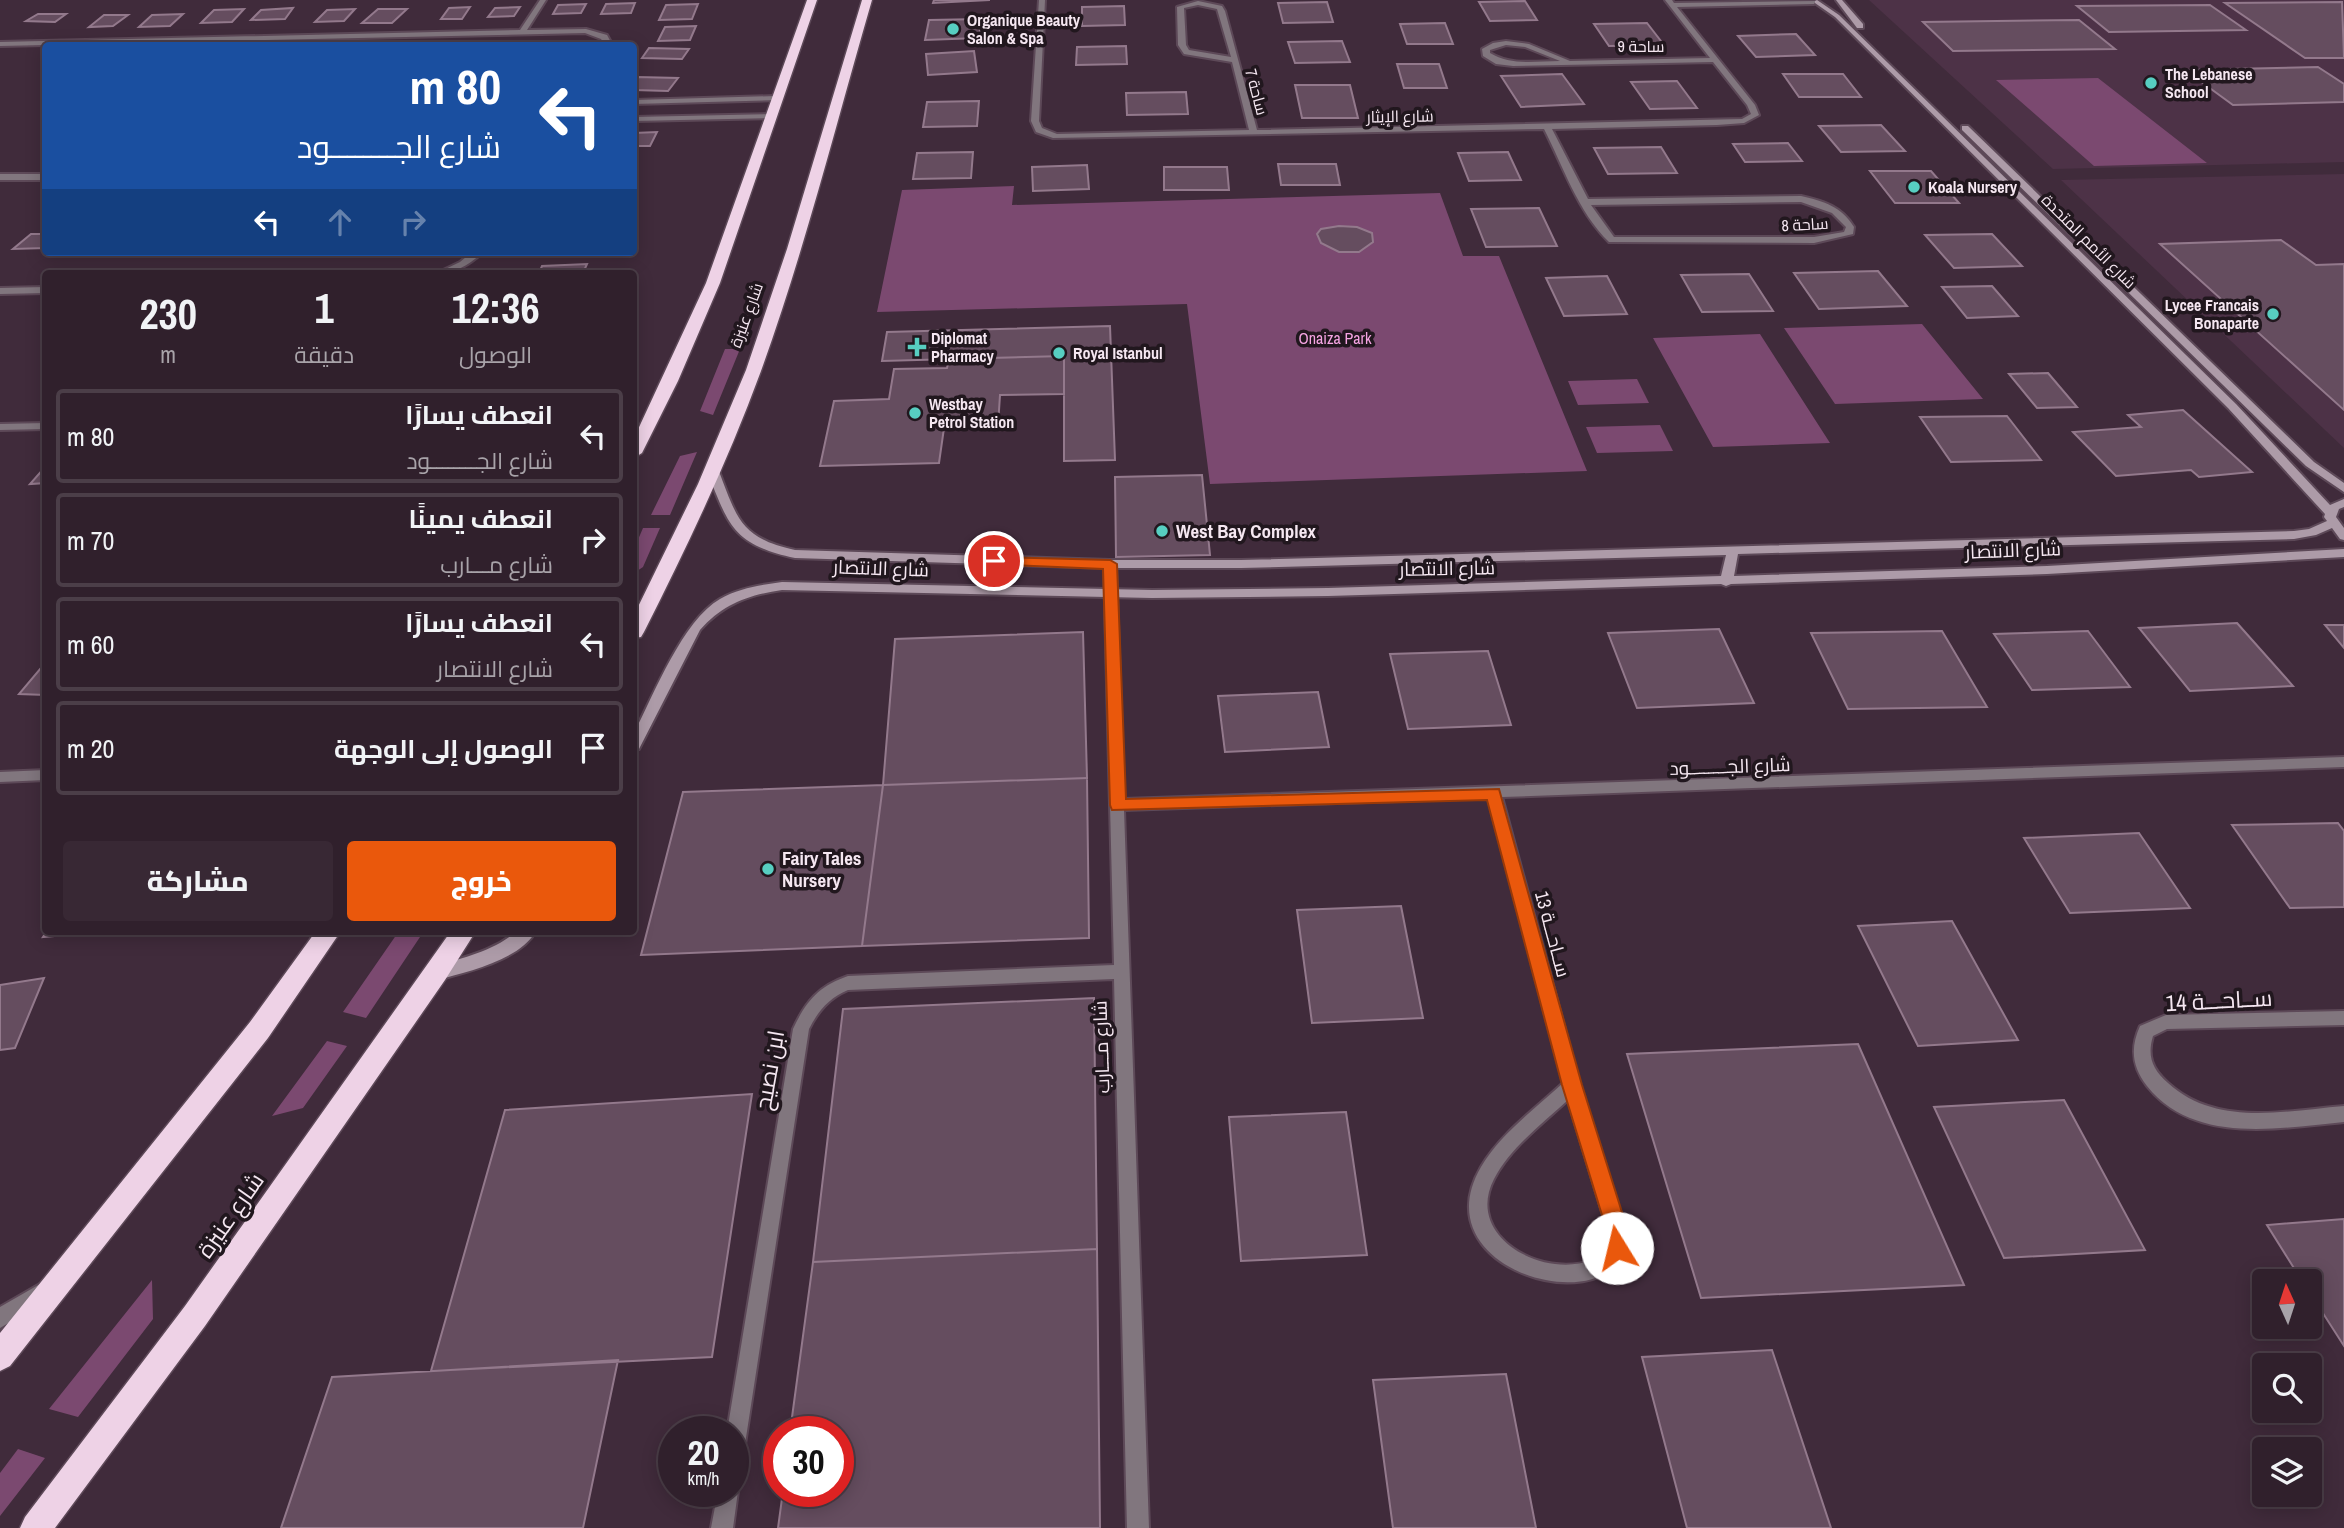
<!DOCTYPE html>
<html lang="ar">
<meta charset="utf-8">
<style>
:root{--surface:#30202c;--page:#382834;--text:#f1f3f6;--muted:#a8a3a9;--line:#4b3e48;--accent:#ea580c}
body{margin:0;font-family:"Archivo Narrow",Cairo,sans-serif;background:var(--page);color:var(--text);direction:rtl;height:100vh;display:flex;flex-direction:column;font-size:26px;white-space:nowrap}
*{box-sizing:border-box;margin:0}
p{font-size:23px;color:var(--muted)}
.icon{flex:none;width:38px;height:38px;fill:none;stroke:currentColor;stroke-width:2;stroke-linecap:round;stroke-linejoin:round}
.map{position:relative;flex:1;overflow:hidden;direction:ltr}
.drawer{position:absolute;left:42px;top:270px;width:595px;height:665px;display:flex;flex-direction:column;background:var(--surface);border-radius:7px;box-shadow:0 4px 18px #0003,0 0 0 2px var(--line);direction:rtl}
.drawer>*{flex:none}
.banner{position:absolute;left:42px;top:42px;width:595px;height:214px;border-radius:7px;box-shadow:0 4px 18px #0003,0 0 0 2px var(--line);direction:rtl;background:#1a4fa0;color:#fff;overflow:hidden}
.needle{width:46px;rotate:357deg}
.buttons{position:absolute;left:2252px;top:1269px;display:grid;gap:14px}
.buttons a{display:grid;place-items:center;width:70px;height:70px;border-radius:7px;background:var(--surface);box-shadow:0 4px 18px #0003,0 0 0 2px var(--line);font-size:35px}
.speed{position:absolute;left:658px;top:1416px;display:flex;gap:14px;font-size:35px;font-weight:700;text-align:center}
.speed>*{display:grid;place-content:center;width:91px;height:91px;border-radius:50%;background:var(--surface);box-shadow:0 4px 18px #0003,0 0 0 2px var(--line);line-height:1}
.speed small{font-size:18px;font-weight:400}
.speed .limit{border:10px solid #d22;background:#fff;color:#111}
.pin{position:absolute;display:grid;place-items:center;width:60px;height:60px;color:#fff;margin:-30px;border:4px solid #fff;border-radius:50%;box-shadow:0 2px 7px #0007}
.me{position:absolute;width:77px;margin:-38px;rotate:351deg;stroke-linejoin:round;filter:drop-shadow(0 0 5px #0008)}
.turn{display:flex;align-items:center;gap:24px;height:147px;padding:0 21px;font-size:32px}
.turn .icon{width:91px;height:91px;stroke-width:2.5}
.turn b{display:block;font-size:49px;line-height:60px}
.lanes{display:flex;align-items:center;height:66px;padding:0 21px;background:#0003;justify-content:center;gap:35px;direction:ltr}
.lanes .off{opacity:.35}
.eta{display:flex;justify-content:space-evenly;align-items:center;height:119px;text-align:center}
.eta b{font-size:42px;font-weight:800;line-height:49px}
.action{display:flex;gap:14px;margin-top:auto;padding:14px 21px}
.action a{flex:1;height:80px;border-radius:7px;background:var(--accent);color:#fff;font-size:28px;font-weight:800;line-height:80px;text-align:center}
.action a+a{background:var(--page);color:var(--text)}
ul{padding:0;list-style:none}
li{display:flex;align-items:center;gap:21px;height:94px;margin:0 14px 10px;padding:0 7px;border:4px solid var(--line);border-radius:7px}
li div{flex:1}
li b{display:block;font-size:26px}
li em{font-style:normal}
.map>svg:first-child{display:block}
.built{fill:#4d3247}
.green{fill:#7b4970}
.building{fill:#654d5f;stroke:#93798c;stroke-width:2}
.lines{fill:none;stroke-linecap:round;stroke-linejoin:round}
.street-casing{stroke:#5d4958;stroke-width:4}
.secondary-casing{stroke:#5d4958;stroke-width:4}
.highway-casing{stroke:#5d4958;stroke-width:3}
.street{fill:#81767e;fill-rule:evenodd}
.secondary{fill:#ad9ba8;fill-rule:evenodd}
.highway{fill:#eed2e6;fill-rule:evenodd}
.route{fill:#ea580c;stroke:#983908;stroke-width:2}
.poi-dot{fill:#57cec1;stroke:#21171e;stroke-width:2.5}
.labels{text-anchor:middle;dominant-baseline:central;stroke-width:7;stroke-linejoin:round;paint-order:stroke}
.far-poi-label{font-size:16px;font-weight:bold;fill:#f5e7f1;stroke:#21171e;text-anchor:start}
.far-street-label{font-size:16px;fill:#f5e7f1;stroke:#21171e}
.far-park-label{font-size:16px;fill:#f6a4e3;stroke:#21171e}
.poi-label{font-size:19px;font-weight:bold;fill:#f5e7f1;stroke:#21171e;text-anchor:start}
.street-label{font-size:19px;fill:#f5e7f1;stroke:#21171e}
.near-street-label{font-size:23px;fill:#f5e7f1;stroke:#21171e}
</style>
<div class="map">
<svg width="2344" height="1528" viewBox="0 0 2344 1528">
<rect width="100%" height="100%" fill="#402b3b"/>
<!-- built -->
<path class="built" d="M1869,0H2344V162L2053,169Z
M2344,174V448L2061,180Z"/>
<!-- green -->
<path class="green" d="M2098,78L2207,163L2094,166L1996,80Z
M1014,186L1012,205L1440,193L1463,256H1499L1587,471L1210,484L1187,304L877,312L902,190Z
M1922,324L1983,399L1835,404L1784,328Z
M1760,334L1830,443L1713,447L1653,338Z
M725,349H740L713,415L700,411Z
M1637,379L1649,403L1578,405L1568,381Z
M1660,425L1673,451L1597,453L1586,427Z
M697,452L670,515H651L680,456Z
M643,528H660L643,567L634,573V549Z
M399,931H424L366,1018L343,1012Z
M327,1041L347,1046L303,1108L272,1116Z
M152,1280L153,1319L78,1417L49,1409Z
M18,1449L45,1458L0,1516V1473Z"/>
<!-- building -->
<path class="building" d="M934,0H990L933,3Z
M1525,1L1537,20L1490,21L1479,2Z
M1327,2L1333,22L1283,23L1278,3Z
M2342,2L2344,58H2305L2225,3Z
M635,3L631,13L601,14L606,4Z
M586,4L581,13L553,14L558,5Z
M698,4L692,19L659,20L666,5Z
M2210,5L2246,30L2109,32L2077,6Z
M1124,6L1125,25L1082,26V7Z
M470,7L462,19H441L449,8Z
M520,7L514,16L488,17L495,8Z
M293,8L285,19L251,20L261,10Z
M244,9L232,22L201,23L214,10Z
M355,9L344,21L315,22L327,10Z
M378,9H407L392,23H362Z
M38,14H66L55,22L26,21Z
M183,14L170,26L139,27L152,15Z
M104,15H128L113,26L89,27Z
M981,19L979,38L925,40L929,20Z
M2079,20L2115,49L1953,51L1923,22Z
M1445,23L1453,44H1407L1400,24Z
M1647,23L1664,45L1609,46L1594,24Z
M696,26L690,40L658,41L665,27Z
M1796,34L1815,55L1756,57L1738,36Z
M1342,41L1350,62L1295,63L1288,42Z
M1126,46L1127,64L1076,65L1077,47Z
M649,48L689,49L682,59L642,58Z
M974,51L977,72L928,75L926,54Z
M1397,64H1439L1447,88H1404Z
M2318,67L2344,84V102L2233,105L2185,70Z
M1562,74L1584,104L1521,107L1501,76Z
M1783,74H1843L1861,97H1799Z
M637,77L678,78L668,91L634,90V82Z
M1677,81L1697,108L1650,109L1631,82Z
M1295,85H1350L1358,118H1302Z
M1186,92L1188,114L1127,115L1126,93Z
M979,101L977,126L923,127L927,102Z
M1881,125L1905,151L1841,152L1819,126Z
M657,132L650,146H634V133Z
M1788,143L1802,161L1745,162L1733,144Z
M1661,147L1677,173L1608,174L1594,148Z
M973,152L971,178L913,179L917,153Z
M1508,152L1521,180L1469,181L1458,153Z
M1278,164H1336L1340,185H1281Z
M1087,165L1089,189L1033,191L1032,167Z
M1164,167H1227L1229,190H1164Z
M1870,171H1931L1959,203H1895Z
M1539,208L1557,246L1486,247L1471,209Z
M1339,226L1357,227L1372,233L1373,242L1359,252H1339L1321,243L1317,234L1321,229Z
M31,234H46V248L13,249Z
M1992,234L2022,266L1954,268L1925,235Z
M2281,240L2316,265L2344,264V410L2160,244Z
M587,264L583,273H539L542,266Z
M1878,271L1907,306L1819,309L1794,273Z
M1749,274L1773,311L1702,312L1681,275Z
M1607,276L1627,314L1564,316L1546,278Z
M1992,286L2018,316L1967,318L1942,287Z
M1110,326L1115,460L1064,461V356L882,361L887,332Z
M1064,356V394L1000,395L998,426L944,428L939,463L820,466L834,401L889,399L894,369L947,368L949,359Z
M2048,373L2077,407L2037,408L2009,374Z
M2183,410L2252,472L2199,477L2191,470L2116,476L2073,432L2141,427L2128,415Z
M2007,416L2041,460L1951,462L1920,417Z
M46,466V483L30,484Z
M1202,475L1210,555L1116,557L1115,477Z
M2237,623L2293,686L2190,691L2139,628Z
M2325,625H2344V648Z
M1719,629L1754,703L1637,708L1608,633Z
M1942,631L1987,707L1848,709L1811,633Z
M2088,631L2130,687L2032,690L1994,634Z
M1083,632L1087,778L883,785L895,639Z
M1488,651L1511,725L1408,729L1390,654Z
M46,662V695L19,694Z
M1318,692L1329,747L1225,752L1218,696Z
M1087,778L1089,938L862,946L883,785Z
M883,785L862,946L641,955L683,792Z
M2338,823L2344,831V907L2290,908L2232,825Z
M2139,833L2190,908L2070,913L2024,838Z
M1401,906L1423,1018L1312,1023L1297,910Z
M1952,921L2018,1040L1918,1046L1858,926Z
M47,931H110L43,937Z
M44,978L15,1048L0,1050V985Z
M1094,998L1097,1249L813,1262L843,1009Z
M1858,1044L1964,1285L1701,1298L1627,1054Z
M752,1094L712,1357L431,1371L505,1110Z
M2064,1100L2145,1250L2004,1258L1934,1107Z
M1346,1112L1367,1255L1241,1261L1229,1117Z
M2344,1219V1346L2310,1293V1281H2302L2267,1225Z
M1097,1249L1100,1528H778L783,1491H838V1432H790L813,1262Z
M1772,1350L1831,1528H1687L1642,1357Z
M618,1360L583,1528H281L332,1377Z
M1506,1374L1536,1528H1393L1373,1380Z"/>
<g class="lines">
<defs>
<path id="street" d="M540,0H546L527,30L586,29L607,35L613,46H606L601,39L585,33L0,46V42L520,30Z
M1039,0H1045L1039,121L1042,128L1057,134L1249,130L1232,62L1184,54L1178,45L1177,7L1198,1L1222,6L1225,11L1257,130L1742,119L1751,114L1747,105L1713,62L1513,66L1496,64L1483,56L1482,49L1493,43L1506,41L1529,44L1570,61L1710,58L1665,0H1672L1674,3L1816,1L1814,4L1677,7L1755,105L1759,115L1744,123L1717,125L1552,129L1588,199L1801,196C1824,201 1842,207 1854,227L1853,234L1814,243L1609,242C1578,212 1563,166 1544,129L1053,138L1036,132L1031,121ZM1198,5L1217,9L1231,57L1189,50L1186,45L1184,8ZM1506,45L1525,47L1560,61C1536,61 1511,66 1490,53V50ZM1801,202L1832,213L1846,227L1844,232L1814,237H1614L1591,205Z
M776,96L780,98L779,100L634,104V100Z
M774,114L775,116L771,118L634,121V117Z
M0,174H46V180H0Z
M472,252H483C469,265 456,273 437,273L460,262Z
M46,287V293L0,294V288Z
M46,423V429L0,430V424Z
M1110,560L1116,564L1124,799L2344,757V767L1502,797L1580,1085L1624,1225C1625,1233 1628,1244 1625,1252C1598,1319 1422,1268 1481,1167C1500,1134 1535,1109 1563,1083L1488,798L1124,810L1149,1528H1127L1114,979L848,990C829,998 818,1011 809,1029L743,1457L740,1464L733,1467V1432H727L793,1029C806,1001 819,986 848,976L1114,965L1104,564ZM1568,1100L1606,1225L1608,1245C1603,1251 1599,1257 1592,1260C1543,1279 1464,1237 1494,1179C1510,1148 1543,1123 1568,1100Z
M46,770V780L0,782V772Z
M2344,1011V1025L2167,1029L2153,1036C2147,1056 2152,1069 2168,1083C2216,1127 2284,1111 2344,1106V1122C2279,1128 2194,1145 2147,1086C2132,1067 2130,1048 2140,1026L2166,1015Z
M40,1284L47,1286L49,1293L47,1300L0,1328V1307Z
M733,1483L738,1491L733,1528H711L718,1491H733Z"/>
<path id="secondary" d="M1817,0L1839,15L2236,404L2330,505L2344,499V507L2339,509L2336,517L2344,528V540L2340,539L2332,528L2316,535L2294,539L1738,554L1734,576L2047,566L2344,549V557L2047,574L1731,584L1726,586L1721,584L1328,596L1152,598L782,590C748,595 723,604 700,630L639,749L634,750V733C654,694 683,620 720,599C739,588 761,585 782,582L1152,590L1328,588L1721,576L1726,555L1241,568H1110L795,558C731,544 729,525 706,469L712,466L718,469C737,517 739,538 795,550L1110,560H1241L2294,531L2309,529L2327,521L2324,517L2325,514L2228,408L1835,17L1815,3V1Z
M1836,0H1842L1863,24V28H1857Z
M1962,126H1968L2314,462L2344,483V492L2306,466L1962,130Z
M517,931H536C520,960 467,972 437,980L431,978L429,973L431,968C462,957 491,953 517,931Z"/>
<path id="highway" d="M807,0H817L720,283L678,381L642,453L634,458V438L706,283Z
M862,0H872C836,124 805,249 761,371C728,461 687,547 644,632L641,637L634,638V615L698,484L746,370L787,249Z
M316,931H341L268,1038L10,1366L0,1371V1333L250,1022Z
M451,931H476L445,980L205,1326L55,1528H20L25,1517L185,1306Z"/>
</defs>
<!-- street casing -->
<use href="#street" class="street-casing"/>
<!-- secondary casing -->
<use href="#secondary" class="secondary-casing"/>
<!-- highway casing -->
<use href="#highway" class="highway-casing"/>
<!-- street -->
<use href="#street" class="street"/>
<!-- secondary -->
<use href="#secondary" class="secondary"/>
<!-- highway -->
<use href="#highway" class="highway"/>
</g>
<!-- route -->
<path class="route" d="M994,557L1110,560L1117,564L1126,799L1499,789L1582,1085L1626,1225L1628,1248L1625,1256L1617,1259L1610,1256L1605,1225L1562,1085L1487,800L1112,810L1110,805L1103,569L989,564V558Z"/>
<!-- markers -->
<g class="poi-dot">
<circle cx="953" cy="29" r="7"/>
<circle cx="2151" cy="83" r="7"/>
<circle cx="1914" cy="187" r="7"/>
<circle cx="2273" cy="314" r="7"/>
<path d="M913.5 336.5h7v7h7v7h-7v7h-7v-7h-7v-7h7z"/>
<circle cx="1059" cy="353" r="7"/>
<circle cx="915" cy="413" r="7"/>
<circle cx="1162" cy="531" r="7"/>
<circle cx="768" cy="869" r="7"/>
</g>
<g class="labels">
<!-- far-poi labels -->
<g class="far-poi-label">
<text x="967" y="20">Organique Beauty<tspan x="967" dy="18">Salon &amp; Spa</tspan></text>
<text x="2165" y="74">The Lebanese<tspan x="2165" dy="18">School</tspan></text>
<text x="1928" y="187">Koala Nursery</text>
<text x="2259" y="305" text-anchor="end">Lycee Francais<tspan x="2259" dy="18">Bonaparte</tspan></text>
<text x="931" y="338">Diplomat<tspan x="931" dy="18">Pharmacy</tspan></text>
<text x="1073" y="353">Royal Istanbul</text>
<text x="929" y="404">Westbay<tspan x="929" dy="18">Petrol Station</tspan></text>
</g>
<!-- far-street labels -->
<g class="far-street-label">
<text x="1641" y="46">ساحة 9</text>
<text transform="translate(1257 92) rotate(75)">ساحة 7</text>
<text transform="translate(1400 116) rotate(-1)">شارع الإيثار</text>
<text transform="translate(1805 224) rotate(-3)">ساحة 8</text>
<text transform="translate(2089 241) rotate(45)">شارع الأمم المتحدة</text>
<text transform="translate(746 315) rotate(-70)">شارع عنيزة</text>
</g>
<!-- far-park labels -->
<g class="far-park-label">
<text x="1335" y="338">Onaiza Park</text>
</g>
<!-- poi labels -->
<g class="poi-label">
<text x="1176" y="531">West Bay Complex</text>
<text x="782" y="858">Fairy Tales<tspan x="782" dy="22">Nursery</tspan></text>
</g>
<!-- street labels -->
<g class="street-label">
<text transform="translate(2013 550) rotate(-2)">شارع الانتصار</text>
<text transform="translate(881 568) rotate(2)">شارع الانتصار</text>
<text transform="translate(1447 568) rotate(-1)">شارع الانتصار</text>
<text transform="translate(1730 766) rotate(-2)">شارع الجــــــــود</text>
<text transform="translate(1553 934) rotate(75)">ســاحـــة 13</text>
<text transform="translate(1101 1047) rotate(-92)">شارع مـــارب</text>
</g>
<!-- near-street labels -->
<g class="near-street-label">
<text transform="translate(2219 1000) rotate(-3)">ســاحـــة 14</text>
<text transform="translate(769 1070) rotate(-80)">ابن نصيح</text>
<text transform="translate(230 1215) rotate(-55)">شارع عنيزة</text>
</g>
</g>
</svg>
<div class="buttons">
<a><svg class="needle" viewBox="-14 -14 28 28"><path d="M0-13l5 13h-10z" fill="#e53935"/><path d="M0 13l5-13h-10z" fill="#a8a3a9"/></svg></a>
<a><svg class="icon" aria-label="search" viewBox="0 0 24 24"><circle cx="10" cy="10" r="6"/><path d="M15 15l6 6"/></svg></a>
<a><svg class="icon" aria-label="layers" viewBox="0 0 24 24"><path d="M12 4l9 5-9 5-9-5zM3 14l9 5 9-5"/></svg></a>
</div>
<div class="speed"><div>20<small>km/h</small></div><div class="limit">30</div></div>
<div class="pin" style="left:994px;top:561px;background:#d93025"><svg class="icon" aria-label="arrive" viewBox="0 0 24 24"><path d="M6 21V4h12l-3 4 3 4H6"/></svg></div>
<svg class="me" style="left:1617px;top:1248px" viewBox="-20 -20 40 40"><circle r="19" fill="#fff"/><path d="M0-13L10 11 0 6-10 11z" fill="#ea580c"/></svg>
<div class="banner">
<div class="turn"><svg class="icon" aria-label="left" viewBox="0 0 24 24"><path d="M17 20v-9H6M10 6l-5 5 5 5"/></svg><div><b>80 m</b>شارع الجــــــــود</div></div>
<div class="lanes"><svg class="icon" aria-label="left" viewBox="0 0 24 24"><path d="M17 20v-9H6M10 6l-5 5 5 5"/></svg><svg class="icon off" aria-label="ahead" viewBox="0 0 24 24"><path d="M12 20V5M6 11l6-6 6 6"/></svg><svg class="icon off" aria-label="right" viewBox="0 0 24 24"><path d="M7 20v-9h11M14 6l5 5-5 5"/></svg></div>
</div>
<section class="drawer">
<div class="eta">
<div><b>12:36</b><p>الوصول</p></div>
<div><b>1</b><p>دقيقة</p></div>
<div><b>230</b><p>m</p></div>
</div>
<ul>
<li><svg class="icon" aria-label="left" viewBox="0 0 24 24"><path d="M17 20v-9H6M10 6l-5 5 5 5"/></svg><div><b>انعطف يسارًا</b><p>شارع الجــــــــود</p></div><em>80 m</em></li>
<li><svg class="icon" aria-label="right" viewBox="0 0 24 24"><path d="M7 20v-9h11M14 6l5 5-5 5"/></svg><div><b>انعطف يمينًا</b><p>شارع مـــارب</p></div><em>70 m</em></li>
<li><svg class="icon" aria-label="left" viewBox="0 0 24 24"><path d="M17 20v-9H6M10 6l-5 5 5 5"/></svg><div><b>انعطف يسارًا</b><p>شارع الانتصار</p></div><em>60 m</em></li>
<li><svg class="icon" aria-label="arrive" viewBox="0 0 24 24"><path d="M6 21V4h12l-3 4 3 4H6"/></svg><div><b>الوصول إلى الوجهة</b></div><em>20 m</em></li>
</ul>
<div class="action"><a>خروج</a><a>مشاركة</a></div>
</section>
</div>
